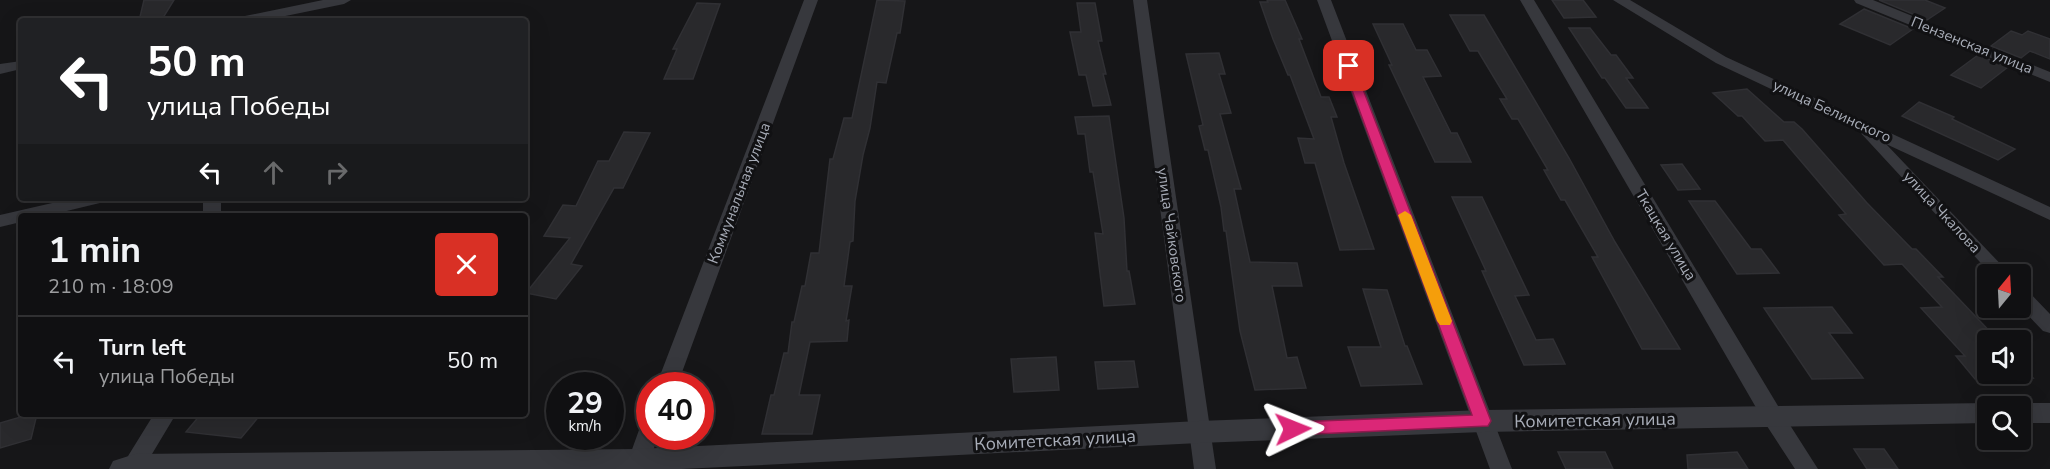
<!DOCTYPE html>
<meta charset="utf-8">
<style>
:root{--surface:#101012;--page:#19191b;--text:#f1f3f6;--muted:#9c9d9f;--line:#303032}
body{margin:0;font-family:"Nunito Sans",sans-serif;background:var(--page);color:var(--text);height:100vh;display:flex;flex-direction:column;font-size:22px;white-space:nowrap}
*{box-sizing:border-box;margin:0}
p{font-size:20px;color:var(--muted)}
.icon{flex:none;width:33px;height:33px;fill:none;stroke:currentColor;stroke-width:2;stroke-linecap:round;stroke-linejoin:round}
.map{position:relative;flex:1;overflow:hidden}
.sheet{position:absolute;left:18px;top:213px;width:510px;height:204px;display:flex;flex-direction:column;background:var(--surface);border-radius:6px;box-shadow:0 6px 24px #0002,0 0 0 2px var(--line)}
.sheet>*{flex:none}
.guide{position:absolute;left:18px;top:18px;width:510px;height:183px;border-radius:6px;box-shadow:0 6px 24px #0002,0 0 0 2px var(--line);background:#202124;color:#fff;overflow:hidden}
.needle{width:39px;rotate:18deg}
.controls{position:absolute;left:1977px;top:264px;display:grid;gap:12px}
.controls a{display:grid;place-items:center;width:54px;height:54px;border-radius:6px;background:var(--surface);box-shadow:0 6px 24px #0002,0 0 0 2px var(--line);font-size:30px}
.speed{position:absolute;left:546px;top:372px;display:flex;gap:12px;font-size:30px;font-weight:700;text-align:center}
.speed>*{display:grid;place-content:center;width:78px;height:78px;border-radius:50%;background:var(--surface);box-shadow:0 6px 24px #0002,0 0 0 2px var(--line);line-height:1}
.speed small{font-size:15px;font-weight:400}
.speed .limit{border:9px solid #d22;background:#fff;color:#111}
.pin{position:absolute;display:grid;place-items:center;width:51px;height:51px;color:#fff;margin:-26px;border-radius:12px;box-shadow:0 3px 9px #0006}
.me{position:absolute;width:66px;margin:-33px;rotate:88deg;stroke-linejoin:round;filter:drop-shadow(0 0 4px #0008)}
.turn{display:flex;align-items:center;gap:21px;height:126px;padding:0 30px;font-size:27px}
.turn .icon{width:78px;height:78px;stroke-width:2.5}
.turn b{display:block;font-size:42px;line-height:51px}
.lanes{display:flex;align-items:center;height:57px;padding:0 30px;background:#0003;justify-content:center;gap:30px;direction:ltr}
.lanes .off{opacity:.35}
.round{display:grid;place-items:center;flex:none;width:63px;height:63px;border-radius:6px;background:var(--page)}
.overview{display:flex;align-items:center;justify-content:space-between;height:102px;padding:0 30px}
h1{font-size:36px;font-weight:700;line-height:45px}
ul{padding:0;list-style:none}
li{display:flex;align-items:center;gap:18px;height:90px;padding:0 30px;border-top:2px solid var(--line)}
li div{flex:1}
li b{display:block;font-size:22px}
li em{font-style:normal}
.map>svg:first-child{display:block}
.building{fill:#29292c;stroke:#303034;stroke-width:1.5}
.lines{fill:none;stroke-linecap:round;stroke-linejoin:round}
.minor{fill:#37383d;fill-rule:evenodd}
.tertiary{fill:#37383d;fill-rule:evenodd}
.route{fill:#db2777;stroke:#8e194d;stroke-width:1.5}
.slow{fill:#f59e0b}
.labels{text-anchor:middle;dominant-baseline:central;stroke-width:6;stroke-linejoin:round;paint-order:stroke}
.street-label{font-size:15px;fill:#a8adb8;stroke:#111113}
.near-street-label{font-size:18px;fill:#a8adb8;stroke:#111113}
</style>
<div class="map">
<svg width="2050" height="469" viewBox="0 0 2050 469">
<rect width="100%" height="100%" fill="#161618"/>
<!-- building -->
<path class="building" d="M144,0H174L161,21H139Z
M877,0L905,1L900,33H897L886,83L877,82L870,128L863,155L855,201L853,241L850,242L844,286H852L846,321L849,320L847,341L810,342L799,395H820L812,434H762L771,395H774L784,353H788L792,322H794L802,286H805L811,253H819L830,159H833L844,118H852Z
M1267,0H1285L1302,39H1299L1321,97H1329L1337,117H1331L1344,163L1374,249L1340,250L1315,163H1305L1298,138L1314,139L1290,75H1288L1273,39L1260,2H1268Z
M1552,0H1583L1596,17L1564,18Z
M1879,0H1925L1945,8L1927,20Z
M697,3L720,4L693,79H664L677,49H673Z
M1077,3H1095L1102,41H1098L1106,74H1103L1111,105L1093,106L1086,75H1079L1070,32H1081Z
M1864,9L1913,29L1890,45L1840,24Z
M1450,15H1484L1569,158L1615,242L1680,349H1642L1592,257H1598L1565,200H1561L1544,170H1548L1518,119H1512L1500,99H1507L1478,51H1470Z
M1373,24H1403L1416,50H1427L1441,76L1423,77L1451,133H1457L1471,162H1435L1389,65H1392Z
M1569,28H1590L1611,55H1616L1633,78H1626L1648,108H1626L1605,78H1602Z
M2011,31L2022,35L2028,31L2050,39V59L2030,51L2021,58L1991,46Z
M1219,53L1225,74H1219L1231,113L1220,114L1241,189H1234L1250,262L1297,263L1302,286H1272L1287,358L1297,357L1306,388L1255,390L1240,331L1226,231H1224L1221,207L1208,150H1205L1199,126L1203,125L1186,54Z
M1978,55L2008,67L1981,88L1951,75Z
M1747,89L1784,122H1794L1802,129L1867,203L1912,249H1916L1943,277H1938L1998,340H1988V374H2020V365L2033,378L1975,379L1956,356H1965L1921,308L1942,307L1902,264L1884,265L1839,215L1846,214L1783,140L1765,141L1742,116H1738L1713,93Z
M1919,102L1954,117L1952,119L2015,149L1998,160L1902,116Z
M1109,116L1124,218L1127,271H1129L1135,304L1104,306L1095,233L1103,234L1093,172H1090L1085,134H1078L1075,117Z
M624,132L650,133L623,188H614L571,264L582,266L556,299L526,293L570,238L544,236L563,205L576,206L598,161H609Z
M1682,164L1700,189L1678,190L1661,165Z
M1452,197H1482L1529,295L1515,296L1536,340L1553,339L1565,364L1524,365L1482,271H1486Z
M1689,201H1715L1751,249H1761L1779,273L1737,274Z
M1363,289L1387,290L1405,346H1407L1422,384L1361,386L1348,347H1381Z
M1832,307L1852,333H1829L1863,378L1812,379L1764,308Z
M1056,357L1059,390L1014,392L1011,359Z
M1134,361L1138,387L1098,389L1095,362Z
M31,414H37L31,439L0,448V423Z
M201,414H261L241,438L186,432Z
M1854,449H1884L1898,469H1867Z
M1558,452H1605L1613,469H1566Z
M1737,452L1748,469H1688L1687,455Z"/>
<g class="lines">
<!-- minor -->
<path class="minor" d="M323,0H351L344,4L261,21H233L240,17Z
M804,0H818L677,386H656Z
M1133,0H1147L1216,469H1194Z
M1317,0H1331L1512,469H1490Z
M1520,0H1534L1781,411L1818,469H1795L1765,423Z
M1613,0H1630L1726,57L2050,207V220L1886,144L2010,274H1991L1858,130L1716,63Z
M1854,0H1873L2050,72V82L1856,3Z
M21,61V69L0,74V64Z
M74,198H107L104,202L46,216H21V222L0,227V215Z
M203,198H221V216H203Z
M2020,288L2027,290L2050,314V333L2043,331L2020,307Z
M154,414H176L143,469H120Z
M650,422V436H658L647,469H625L639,430L642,424Z"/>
<!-- tertiary -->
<path class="tertiary" d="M1988,403L1998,406H1988V423L1483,432L1199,443L682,469H109L113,461L135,454L638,449L1199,421L1483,410Z
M2020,403H2050V423H2020V406H2010Z"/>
</g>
<!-- route -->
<path class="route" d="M1349,63L1354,66L1491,421L1488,426L1293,435L1288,433L1285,429L1288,424L1293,422L1472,415L1343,66Z"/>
<!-- slow -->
<path class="slow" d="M1405,211L1411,215L1452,321L1450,325H1440L1437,321L1398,215Z"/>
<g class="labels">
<!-- street labels -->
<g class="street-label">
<text transform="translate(1972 45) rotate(22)">Пензенская улица</text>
<text transform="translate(1832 111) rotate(25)">улица Белинского</text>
<text transform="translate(739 193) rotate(-69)">Коммунальная улица</text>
<text transform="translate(1942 212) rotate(47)">улица Чкалова</text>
<text transform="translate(1172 235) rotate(82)">улица Чайковского</text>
<text transform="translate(1666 235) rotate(59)">Ткацкая улица</text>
</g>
<!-- near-street labels -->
<g class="near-street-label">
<text transform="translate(1595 420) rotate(-1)">Комитетская улица</text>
<text transform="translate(1055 440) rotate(-3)">Комитетская улица</text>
</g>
</g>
</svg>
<div class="controls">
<a><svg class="needle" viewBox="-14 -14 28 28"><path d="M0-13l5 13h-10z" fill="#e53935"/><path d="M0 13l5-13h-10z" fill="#9c9d9f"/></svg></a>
<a><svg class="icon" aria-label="sound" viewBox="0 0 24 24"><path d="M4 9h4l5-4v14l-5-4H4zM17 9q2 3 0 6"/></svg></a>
<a><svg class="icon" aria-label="search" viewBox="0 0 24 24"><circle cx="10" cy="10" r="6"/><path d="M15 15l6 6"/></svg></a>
</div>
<div class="speed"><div>29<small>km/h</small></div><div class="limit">40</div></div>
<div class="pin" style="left:1349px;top:66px;background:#d93025"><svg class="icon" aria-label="arrive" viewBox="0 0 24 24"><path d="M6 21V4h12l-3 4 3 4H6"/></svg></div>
<svg class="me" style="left:1293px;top:429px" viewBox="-20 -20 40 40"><path d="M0-17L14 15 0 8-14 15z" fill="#db2777" stroke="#fff" stroke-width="4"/></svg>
<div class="guide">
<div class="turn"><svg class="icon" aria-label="left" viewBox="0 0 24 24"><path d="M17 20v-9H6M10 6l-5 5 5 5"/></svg><div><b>50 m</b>улица Победы</div></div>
<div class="lanes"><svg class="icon" aria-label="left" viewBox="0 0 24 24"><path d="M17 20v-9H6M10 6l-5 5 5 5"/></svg><svg class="icon off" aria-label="ahead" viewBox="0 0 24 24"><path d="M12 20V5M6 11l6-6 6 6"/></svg><svg class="icon off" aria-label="right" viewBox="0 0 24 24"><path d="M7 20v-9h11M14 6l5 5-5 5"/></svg></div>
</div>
<section class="sheet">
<div class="overview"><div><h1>1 min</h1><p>210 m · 18:09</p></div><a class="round" style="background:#d93025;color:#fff"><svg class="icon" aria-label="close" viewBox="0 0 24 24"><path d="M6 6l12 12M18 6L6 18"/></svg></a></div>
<ul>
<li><svg class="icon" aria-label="left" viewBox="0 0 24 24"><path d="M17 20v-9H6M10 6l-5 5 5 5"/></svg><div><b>Turn left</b><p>улица Победы</p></div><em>50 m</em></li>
</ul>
</section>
</div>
